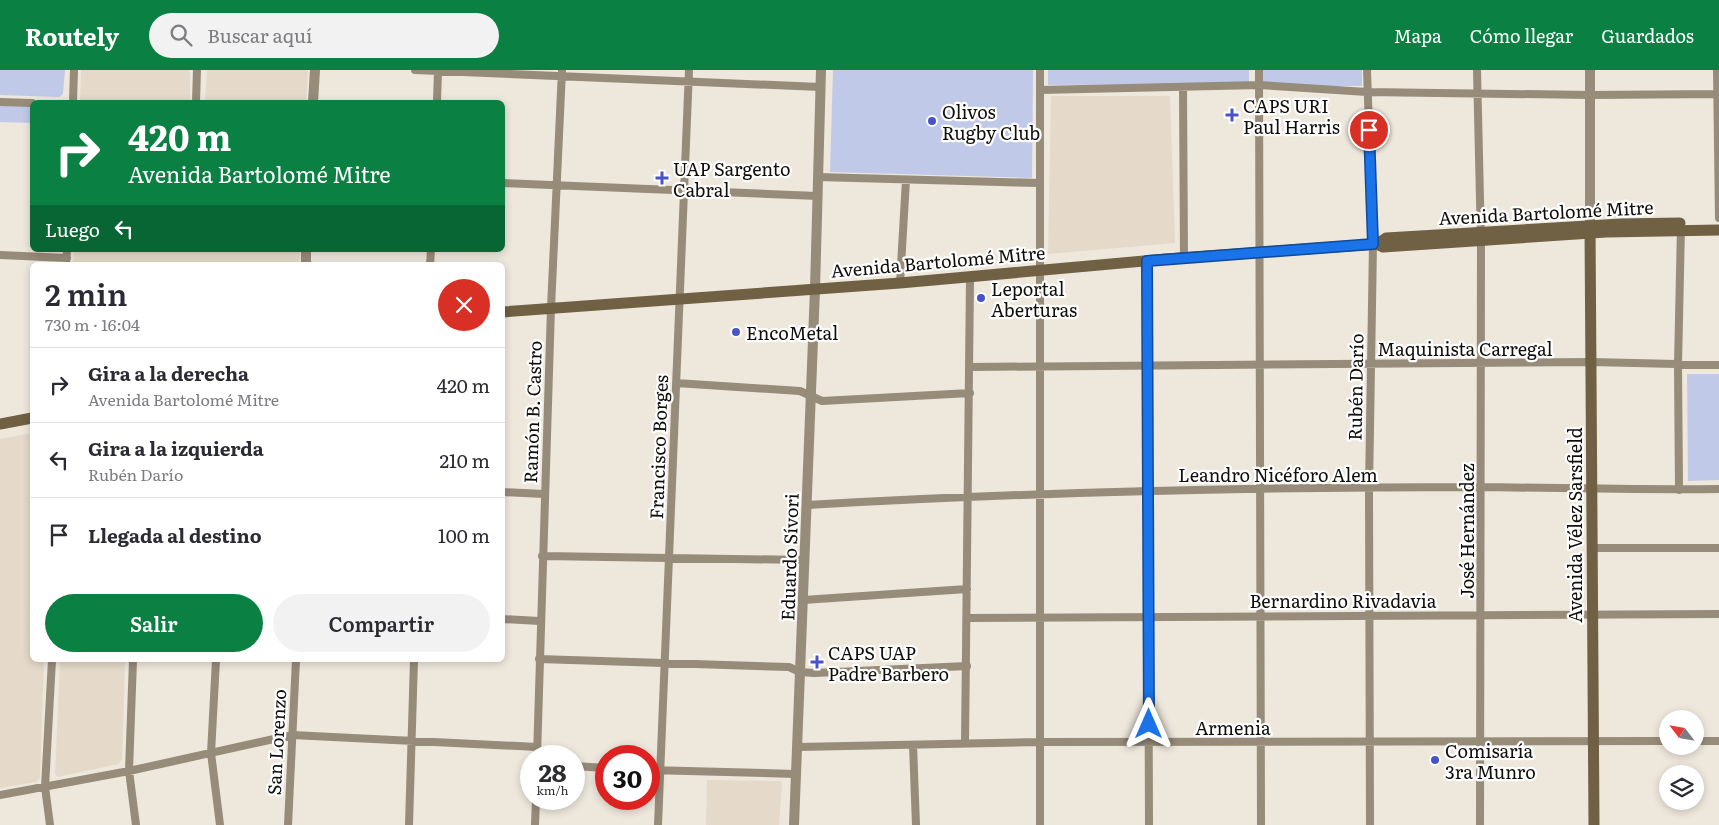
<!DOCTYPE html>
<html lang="es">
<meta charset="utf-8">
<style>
:root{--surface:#fff;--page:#f2f2f3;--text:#2b2b33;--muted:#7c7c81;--line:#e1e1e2;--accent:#0b8043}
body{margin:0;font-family:Literata,serif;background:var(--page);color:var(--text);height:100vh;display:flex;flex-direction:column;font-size:19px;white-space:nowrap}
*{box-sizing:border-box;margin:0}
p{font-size:16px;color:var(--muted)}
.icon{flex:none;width:28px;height:28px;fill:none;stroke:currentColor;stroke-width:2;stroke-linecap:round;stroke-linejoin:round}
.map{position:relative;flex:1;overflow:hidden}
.drawer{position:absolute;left:30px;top:192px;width:475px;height:400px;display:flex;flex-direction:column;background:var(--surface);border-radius:8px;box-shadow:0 2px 8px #0003}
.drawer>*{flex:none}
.hud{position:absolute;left:30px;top:30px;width:475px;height:152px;border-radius:8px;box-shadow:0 2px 8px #0003;background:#0b8043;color:#fff;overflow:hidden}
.needle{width:32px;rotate:301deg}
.buttons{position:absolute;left:1659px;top:640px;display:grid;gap:10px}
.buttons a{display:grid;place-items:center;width:45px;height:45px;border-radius:50%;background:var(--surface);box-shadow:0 2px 8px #0003;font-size:25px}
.speed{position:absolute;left:520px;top:675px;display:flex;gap:10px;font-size:25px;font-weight:700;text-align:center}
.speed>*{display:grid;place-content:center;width:65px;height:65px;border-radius:50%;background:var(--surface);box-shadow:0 2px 8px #0003;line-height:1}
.speed small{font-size:12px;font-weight:400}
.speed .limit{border:8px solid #d22;background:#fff;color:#111}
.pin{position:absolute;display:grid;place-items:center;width:42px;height:42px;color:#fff;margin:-21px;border:2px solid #fff;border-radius:50%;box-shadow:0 1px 5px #0007}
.me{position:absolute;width:55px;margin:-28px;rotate:0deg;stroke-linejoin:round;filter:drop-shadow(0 0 4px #0008)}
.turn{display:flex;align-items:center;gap:18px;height:105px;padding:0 15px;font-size:22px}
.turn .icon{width:65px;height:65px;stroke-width:2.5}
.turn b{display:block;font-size:35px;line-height:42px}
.then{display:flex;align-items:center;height:48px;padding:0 15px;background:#0003;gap:10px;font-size:19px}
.round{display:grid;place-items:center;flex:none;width:52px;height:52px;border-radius:26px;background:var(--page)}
.overview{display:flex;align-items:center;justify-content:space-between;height:85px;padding:0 15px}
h1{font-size:30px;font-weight:600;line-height:38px}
.primary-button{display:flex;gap:10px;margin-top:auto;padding:10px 15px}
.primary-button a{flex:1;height:58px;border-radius:30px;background:var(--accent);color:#fff;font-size:20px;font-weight:600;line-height:58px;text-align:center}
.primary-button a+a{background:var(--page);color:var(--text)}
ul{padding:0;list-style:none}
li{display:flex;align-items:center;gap:15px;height:75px;padding:0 15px;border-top:1px solid var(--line)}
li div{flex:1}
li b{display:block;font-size:19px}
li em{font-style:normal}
header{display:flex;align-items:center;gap:30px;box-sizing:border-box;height:70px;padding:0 25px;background:var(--accent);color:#fff}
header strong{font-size:24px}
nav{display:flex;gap:28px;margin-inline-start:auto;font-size:18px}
.search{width:350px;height:45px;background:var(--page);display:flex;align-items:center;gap:12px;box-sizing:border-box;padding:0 18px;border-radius:28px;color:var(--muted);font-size:19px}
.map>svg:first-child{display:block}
.built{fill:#e5dac9}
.green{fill:#c1c9e9}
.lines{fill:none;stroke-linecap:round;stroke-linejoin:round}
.minor{stroke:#978b79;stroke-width:8}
.tertiary{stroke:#978b79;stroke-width:10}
.secondary{stroke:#706044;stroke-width:11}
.route-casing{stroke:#114b97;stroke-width:12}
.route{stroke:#1a73e8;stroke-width:9}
.poi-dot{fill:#4953c9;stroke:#fff;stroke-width:2}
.labels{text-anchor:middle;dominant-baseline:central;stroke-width:4.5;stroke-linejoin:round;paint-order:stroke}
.poi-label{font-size:18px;fill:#100e0b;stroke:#fff;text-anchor:start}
.street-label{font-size:18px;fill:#100e0b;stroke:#fff}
</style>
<header>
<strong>Routely</strong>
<div class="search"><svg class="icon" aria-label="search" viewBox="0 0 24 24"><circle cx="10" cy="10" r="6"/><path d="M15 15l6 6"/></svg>Buscar aquí</div>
<nav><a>Mapa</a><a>Cómo llegar</a><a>Guardados</a></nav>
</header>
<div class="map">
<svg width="1719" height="755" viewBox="0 0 1719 755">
<rect width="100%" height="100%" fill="#ede7dc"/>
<!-- built -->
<path class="built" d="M81,0H188L190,3V32H80Z
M207,0H308L306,32H205Z
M1051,26H1170L1175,173L1048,184Z
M74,180H300L299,195H73Z
M32,363V590H44L40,708L36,712L0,718V369Z
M60,590H125L122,690L118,694L58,707L55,704Z
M707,710L780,711L782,713L779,755H706Z"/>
<!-- green -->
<path class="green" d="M0,0H65L63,24L59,27L0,25Z
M833,0H1033L1032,108L830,102Z
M1048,0H1249V14L1048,15Z
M1260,0H1362V16H1260Z
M0,32L32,33V53L0,52Z
M1687,304H1719V410L1688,411Z"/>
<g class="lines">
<!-- minor -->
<path class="minor" d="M415,0L820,17
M1259,0L1261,755
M1367,0L1373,174L1369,418L1370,755
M1477,0L1481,172L1480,755
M1717,0L1719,148
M1183,17L1184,188
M1040,20L1259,15L1367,22L1590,25L1719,24
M0,32L32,33
M73,32L74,0
M196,32L197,0
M437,32L438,0
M818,107L1039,113
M502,113L817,126
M0,185L67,188
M1147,191L1149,755
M66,195L67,180
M430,195L431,180
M900,213L906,110
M971,297L1591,292L1719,295
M676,313L800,321L822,331L970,323
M1679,420L1678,295L1681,157
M502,422L544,424
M807,435C1031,422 1256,417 1481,417C1560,418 1640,420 1719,419
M1591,478H1719
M542,486L805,490
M803,530L967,519
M967,548L1719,544
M502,549L540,551
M539,589L789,597L800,602L814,603L967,596
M133,590L129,701L136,755
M216,590L211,683L220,755
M1695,671H1719
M965,673L970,208
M913,675L916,755
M798,677L1039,672L1668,671
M537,686L551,238L562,0
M574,696L606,698
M649,700L797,704
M0,725L129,701L292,665L537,677
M50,755L45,717L52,590
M288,755L296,590
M409,755L414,590
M535,755L536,729
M658,755L689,0
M1040,755V0"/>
<!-- tertiary -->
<path class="tertiary" d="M313,32L315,0
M1590,156V0
M306,195V180
M794,755L815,219L821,0"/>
<!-- secondary -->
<path class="secondary" d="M1590,156L1594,755
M1377,174L1386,168L1621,154L1680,153
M502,242L900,213L1166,189L1377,174L1383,177L1606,162L1719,160
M0,354L32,348"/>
</g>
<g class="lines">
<defs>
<path id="route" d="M1149,654L1147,191L1373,174L1369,60"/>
</defs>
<!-- route casing -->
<use href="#route" class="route-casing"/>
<!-- route -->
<use href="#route" class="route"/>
</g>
<!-- markers -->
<g class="poi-dot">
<path d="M1229.5 37.5h5v5h5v5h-5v5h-5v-5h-5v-5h5z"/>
<circle cx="932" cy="51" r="5"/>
<path d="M659.5 100.5h5v5h5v5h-5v5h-5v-5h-5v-5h5z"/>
<circle cx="981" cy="228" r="5"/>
<circle cx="736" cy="262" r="5"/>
<path d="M814.5 584.5h5v5h5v5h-5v5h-5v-5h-5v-5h5z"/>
<circle cx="1435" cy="690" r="5"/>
</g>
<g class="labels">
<!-- poi labels -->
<g class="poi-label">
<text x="1243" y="35">CAPS URI<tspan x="1243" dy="21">Paul Harris</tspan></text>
<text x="942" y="41">Olivos<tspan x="942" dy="21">Rugby Club</tspan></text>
<text x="673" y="98">UAP Sargento<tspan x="673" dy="21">Cabral</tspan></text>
<text x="991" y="218">Leportal<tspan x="991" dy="21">Aberturas</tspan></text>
<text x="746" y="262">EncoMetal</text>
<text x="828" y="582">CAPS UAP<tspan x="828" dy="21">Padre Barbero</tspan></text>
<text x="1445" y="680">Comisaría<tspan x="1445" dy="21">3ra Munro</tspan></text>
</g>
<!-- street labels -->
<g class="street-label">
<text transform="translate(1546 142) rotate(-3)">Avenida Bartolomé Mitre</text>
<text transform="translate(938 191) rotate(-5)">Avenida Bartolomé Mitre</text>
<text x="1465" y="278">Maquinista Carregal</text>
<text transform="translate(1355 317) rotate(-89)">Rubén Darío</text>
<text transform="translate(532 342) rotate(-88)">Ramón B. Castro</text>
<text transform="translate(658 377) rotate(-88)">Francisco Borges</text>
<text x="1278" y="404">Leandro Nicéforo Alem</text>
<text transform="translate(1574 455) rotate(-90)">Avenida Vélez Sarsfield</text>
<text transform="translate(1466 461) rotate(-90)">José Hernández</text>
<text transform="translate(789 487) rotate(-88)">Eduardo Sívori</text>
<text x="1343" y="530">Bernardino Rivadavia</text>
<text x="1233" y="657">Armenia</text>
<text transform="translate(276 672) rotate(-87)">San Lorenzo</text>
</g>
</g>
</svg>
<div class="buttons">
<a><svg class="needle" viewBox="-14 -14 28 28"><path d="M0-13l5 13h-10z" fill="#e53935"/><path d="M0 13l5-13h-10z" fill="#7c7c81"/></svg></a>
<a><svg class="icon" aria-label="layers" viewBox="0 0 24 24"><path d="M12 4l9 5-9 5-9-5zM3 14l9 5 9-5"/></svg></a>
</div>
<div class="speed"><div>28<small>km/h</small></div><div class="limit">30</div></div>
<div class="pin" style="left:1369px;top:60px;background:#d93025"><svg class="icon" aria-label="arrive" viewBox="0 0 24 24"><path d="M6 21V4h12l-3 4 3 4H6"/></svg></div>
<svg class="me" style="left:1149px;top:654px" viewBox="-20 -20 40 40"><path d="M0-17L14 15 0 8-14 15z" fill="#1a73e8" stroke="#fff" stroke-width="4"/></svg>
<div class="hud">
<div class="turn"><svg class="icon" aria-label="right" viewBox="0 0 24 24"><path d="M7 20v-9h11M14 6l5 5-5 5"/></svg><div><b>420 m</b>Avenida Bartolomé Mitre</div></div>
<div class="then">Luego<svg class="icon" aria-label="left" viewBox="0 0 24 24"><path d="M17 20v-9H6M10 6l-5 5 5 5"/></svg></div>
</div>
<section class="drawer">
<div class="overview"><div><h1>2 min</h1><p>730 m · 16:04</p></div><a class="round" style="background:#d93025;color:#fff"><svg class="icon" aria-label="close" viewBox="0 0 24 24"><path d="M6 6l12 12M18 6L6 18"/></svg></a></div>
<ul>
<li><svg class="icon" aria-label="right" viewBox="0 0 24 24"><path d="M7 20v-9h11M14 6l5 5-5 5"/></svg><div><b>Gira a la derecha</b><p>Avenida Bartolomé Mitre</p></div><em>420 m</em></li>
<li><svg class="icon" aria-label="left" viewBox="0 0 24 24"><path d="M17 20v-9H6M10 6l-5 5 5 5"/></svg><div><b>Gira a la izquierda</b><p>Rubén Darío</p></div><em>210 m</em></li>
<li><svg class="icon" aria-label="arrive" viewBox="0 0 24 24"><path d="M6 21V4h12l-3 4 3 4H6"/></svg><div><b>Llegada al destino</b></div><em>100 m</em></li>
</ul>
<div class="primary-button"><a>Salir</a><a>Compartir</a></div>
</section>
</div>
